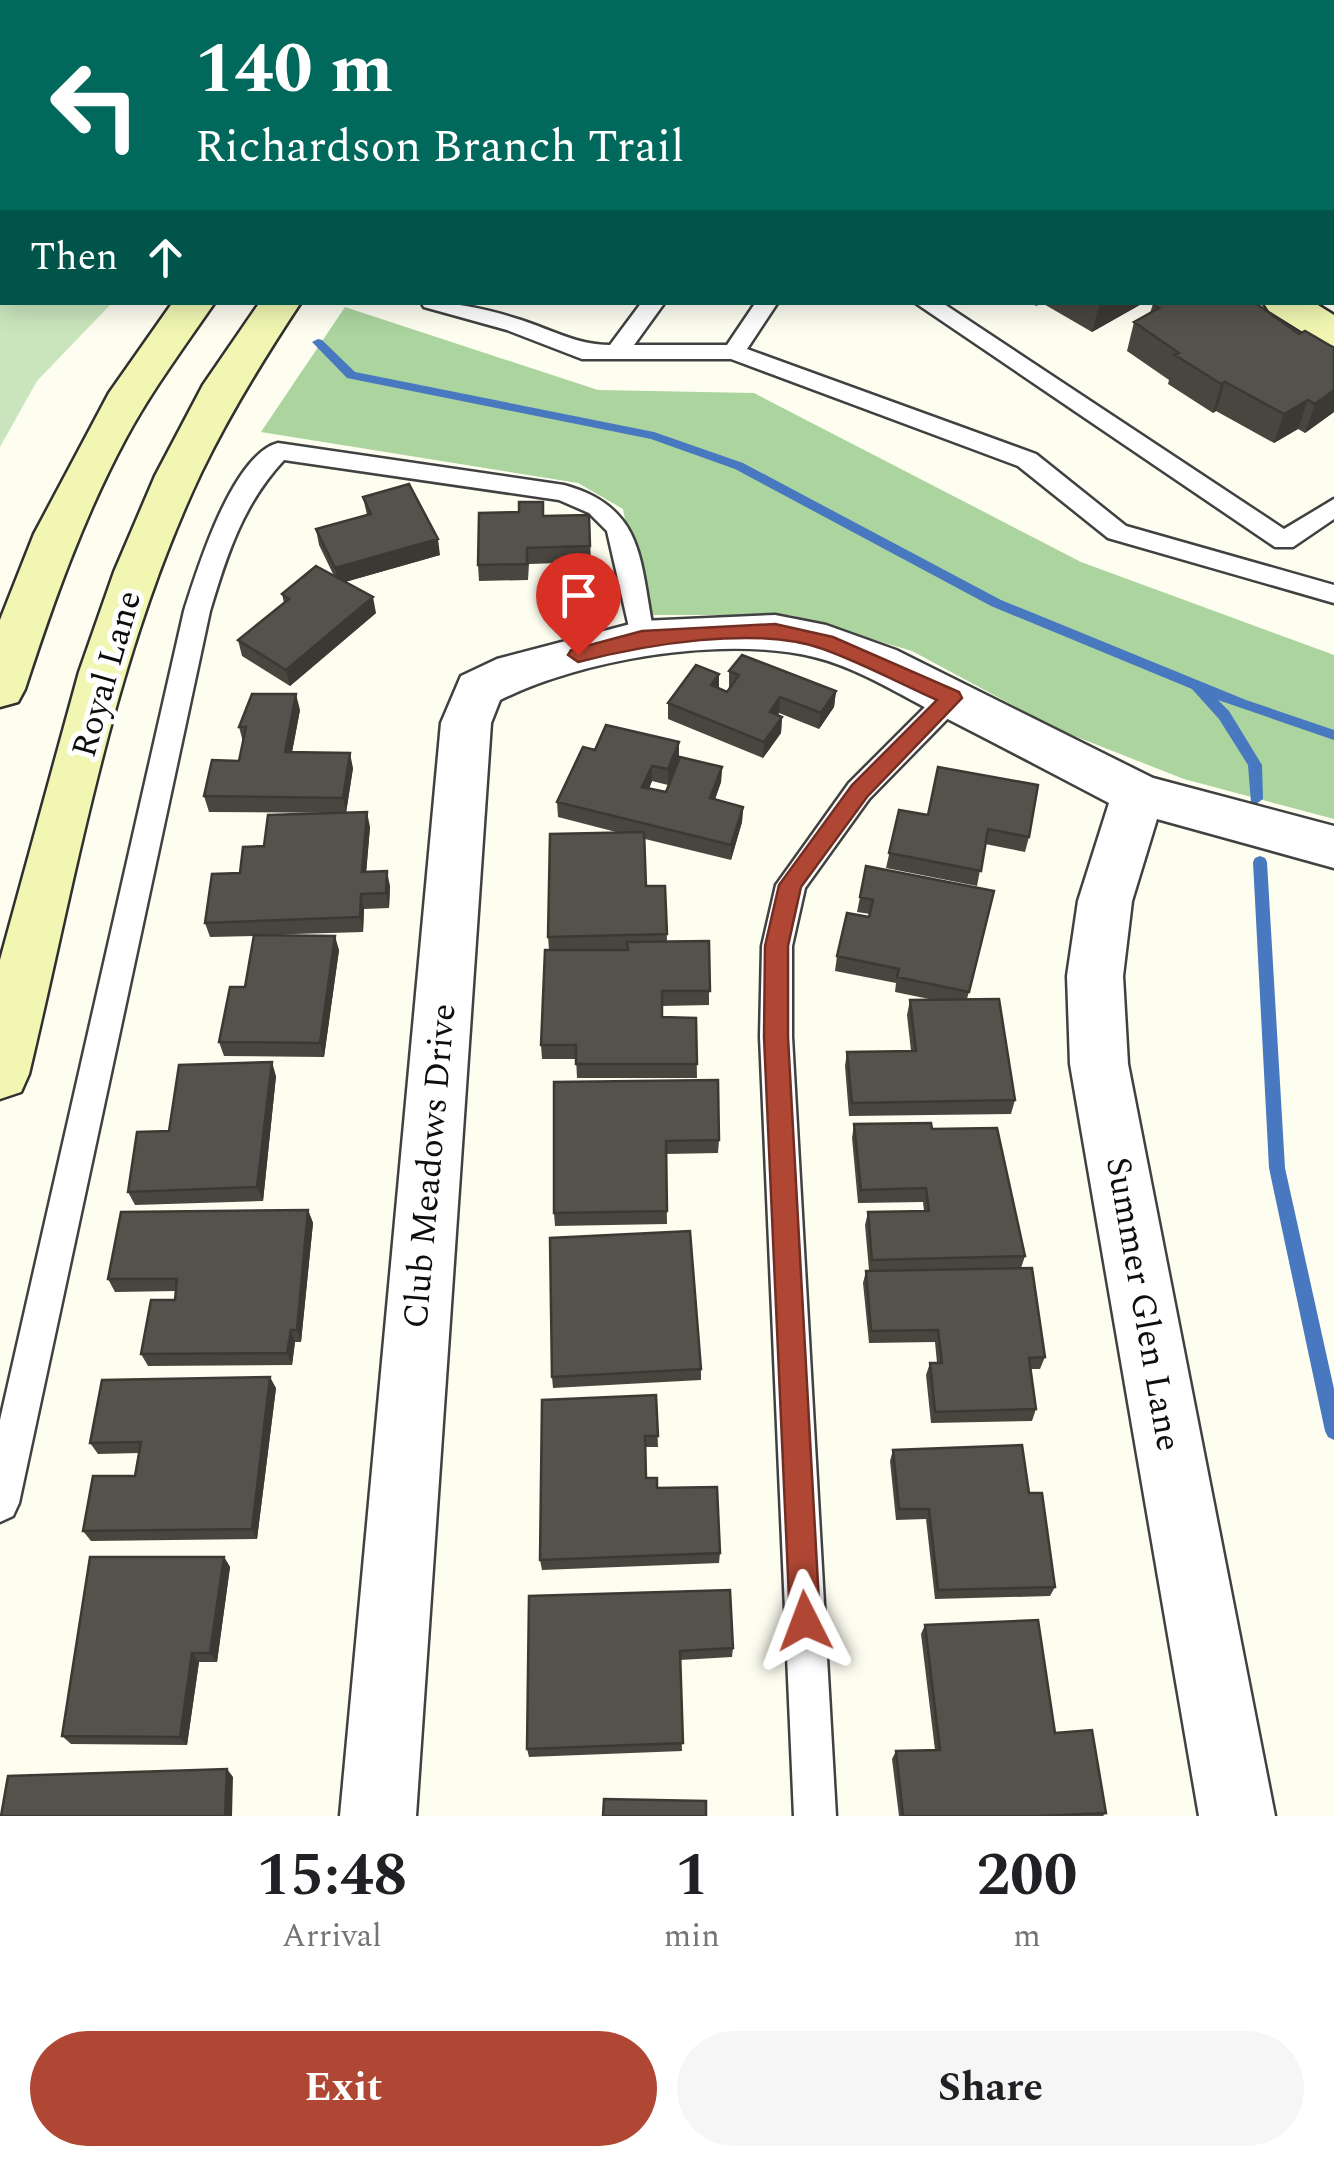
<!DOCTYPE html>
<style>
:root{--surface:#fff;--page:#f6f6f6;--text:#202124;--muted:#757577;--accent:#b04734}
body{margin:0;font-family:Spectral,serif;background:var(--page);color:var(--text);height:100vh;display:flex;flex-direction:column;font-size:38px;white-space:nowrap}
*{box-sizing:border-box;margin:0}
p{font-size:32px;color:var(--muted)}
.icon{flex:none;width:55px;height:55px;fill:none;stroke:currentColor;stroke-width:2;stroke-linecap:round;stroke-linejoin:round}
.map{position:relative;height:1816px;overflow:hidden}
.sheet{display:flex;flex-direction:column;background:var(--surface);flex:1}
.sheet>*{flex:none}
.guide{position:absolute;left:0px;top:0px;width:1335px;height:305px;box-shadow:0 5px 25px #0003;background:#00695c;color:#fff;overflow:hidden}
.pin{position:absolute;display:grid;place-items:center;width:85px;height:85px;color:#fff;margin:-102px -42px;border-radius:50% 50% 50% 0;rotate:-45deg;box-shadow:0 0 10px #0007}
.pin .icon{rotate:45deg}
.me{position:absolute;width:110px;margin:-55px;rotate:357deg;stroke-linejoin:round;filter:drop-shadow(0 0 8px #0008)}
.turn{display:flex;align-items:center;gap:35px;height:210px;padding:0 30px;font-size:45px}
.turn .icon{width:130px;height:130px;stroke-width:2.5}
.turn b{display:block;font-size:70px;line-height:85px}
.then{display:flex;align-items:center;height:95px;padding:0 30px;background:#0003;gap:20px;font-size:38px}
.eta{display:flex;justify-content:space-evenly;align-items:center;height:170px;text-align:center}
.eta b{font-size:60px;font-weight:700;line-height:70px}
.cta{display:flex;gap:20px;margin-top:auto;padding:20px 30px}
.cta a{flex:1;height:115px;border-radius:60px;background:var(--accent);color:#fff;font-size:40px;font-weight:700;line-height:115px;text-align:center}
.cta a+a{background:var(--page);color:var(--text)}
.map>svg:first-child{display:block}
.green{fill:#cae5bd}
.forest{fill:#abd49e}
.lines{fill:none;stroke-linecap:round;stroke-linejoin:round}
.stream{fill:#4878bf;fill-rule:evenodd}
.service-casing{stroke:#414141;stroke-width:5}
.minor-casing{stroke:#414141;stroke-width:5}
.tertiary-casing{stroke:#414141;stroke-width:60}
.secondary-casing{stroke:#303030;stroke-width:5}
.service{fill:#fff;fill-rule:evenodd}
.minor{fill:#fff;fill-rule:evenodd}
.tertiary{stroke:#fff;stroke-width:55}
.secondary{fill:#f1f7b2;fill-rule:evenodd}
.wall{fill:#494640}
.shaded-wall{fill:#3c3934}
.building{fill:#55514b;stroke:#3c3934;stroke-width:2.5}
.route{fill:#b04734;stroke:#722e22;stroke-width:2.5}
.labels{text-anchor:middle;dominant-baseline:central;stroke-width:10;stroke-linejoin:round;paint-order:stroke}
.street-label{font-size:35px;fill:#0e0e0e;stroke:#fff}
</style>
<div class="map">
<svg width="1334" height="1816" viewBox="0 0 1334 1816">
<rect width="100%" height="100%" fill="#fdfdf0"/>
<!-- green -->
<path class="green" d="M0,0H441L2,2V302L112,303L37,381L0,447Z"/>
<!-- forest -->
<path class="forest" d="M0,0H267L2,2V137Z
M345,307L598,390L754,393L1081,562L1334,655V819L1184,779L1059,730L912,651L790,615H642L623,509L578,483L261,432Z"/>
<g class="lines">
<!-- stream -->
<path class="stream" d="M0,4L2,5V12L0,11Z
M318,339L322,340L355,372L654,432L743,463L1001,600L1246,700L1334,730V740L1218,700L1229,711L1262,765L1263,799L1256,804L1251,803L1248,765L1219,719L1192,689L991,606L735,469L651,439L347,378L314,344L312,342Z
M1260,856L1265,858L1267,862L1285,1168L1334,1389V1440L1328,1437L1325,1431L1269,1168L1253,862L1255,858Z"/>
<defs>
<path id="service" d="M936,0H960L961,2H938Z
M421,302C456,302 487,309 521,320C552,330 577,345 610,345L642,302H665L634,345H727L756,302H778L747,349L1036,454L1126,526L1334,585V603L1108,538L1018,466L731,359H582L507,330L424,307Z
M914,302H941L1284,529L1334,499V519L1293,547H1275Z
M278,443L564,485C648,508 639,565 655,638L651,645H633L607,531L589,513L559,500L284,460C243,504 227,554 210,611L19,1503L13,1516L0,1522V1420L184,611C197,570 232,455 278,443Z
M951,688L961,691L965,698L961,705L869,799L805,888L792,946V1037L836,1816H794L760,1037L762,946L776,885L849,783L941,691Z"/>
<path id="minor" d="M1213,0H1252L1253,2H1215Z
M1332,33H1334V54H1332Z
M775,615L826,625L896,650L1153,778L1334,826V868L1157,819L1132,901L1123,976L1128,1064L1275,1816H1199L1070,1064L1067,976L1078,901L1109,803C1050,772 991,741 932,711C894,691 855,667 814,657C723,635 582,659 500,700L491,723L416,1816H340L441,723L461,676L497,659L642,621Z"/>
<path id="tertiary" d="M1195,2L1196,0"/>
<path id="secondary" d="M674,0H714L715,2H676Z
M800,0H839L840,2H802Z
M1332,268H1334V292H1332Z
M173,302H215C184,347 152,390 126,438C83,518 53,603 25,689L18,702L0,707V620L34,534L109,393Z
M260,302H301C264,358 230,413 201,473C112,661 77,873 29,1074L21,1092L0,1099V960L79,672L114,572L155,476L203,385Z
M1263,302H1313L1334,315V346L1319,342L1269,311Z"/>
</defs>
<!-- service casing -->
<use href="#service" class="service-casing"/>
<!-- minor casing -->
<use href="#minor" class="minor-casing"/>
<!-- tertiary casing -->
<use href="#tertiary" class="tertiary-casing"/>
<!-- secondary casing -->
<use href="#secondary" class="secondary-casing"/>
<!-- service -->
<use href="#service" class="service"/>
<!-- minor -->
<use href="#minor" class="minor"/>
<!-- tertiary -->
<use href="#tertiary" class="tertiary"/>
<!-- secondary -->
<use href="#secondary" class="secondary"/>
</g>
<!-- wall -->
<path class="wall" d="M1271,0H1334V20L1332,19V2H1277Z
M1031,302H1145L1092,332L1042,303L1036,306Z
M1153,304L1299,334L1334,348V412L1305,433L1298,429L1274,443L1216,411L1213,413L1168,384L1169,380L1127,351L1134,322L1150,313Z
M363,497L440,555L345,582L376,613L290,686L242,656L238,640L284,603L282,594L334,576L319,545L316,529L367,515Z
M589,515L591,562L529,564L528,580L479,581L478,565L544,516Z
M729,671L836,691L834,707L819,729L779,713L777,716L782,717L781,733L763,758L668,719V703L719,688L727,692L730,688L729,687Z
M300,710L292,752L353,768L346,813L370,827L366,872L390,886L389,908L364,909L363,932L261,935L339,950L324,1057L224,1056L219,1042L245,987L254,936L210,937L205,923L240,873L264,846L340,813L209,812L204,796L239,761L243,742L239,727Z
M595,750L679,758L668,785L652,781L649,789L666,792L722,767L721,782L715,800L743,807L742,822L731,860L645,839L646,886H665L667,941H709V1005L662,1006V1017L696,1018L697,1078H577L576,1059H542L541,1045L549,950L548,937L620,833L558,817L557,802Z
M899,810L1029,837L1025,852L985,844L977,886L886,868Z
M994,891L967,999L1015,1100L1011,1114L849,1116L845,1066L847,1052L911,1051L907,1015L910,1000H934L895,992L896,983L835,971L837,956L869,917L870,914L857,912L860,897Z
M276,1076L263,1201L135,1205L128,1192L169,1131Z
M554,1082L719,1140L718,1153L666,1154L667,1224L555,1226L554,1213Z
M854,1124L932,1129L1025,1256L1021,1268L1045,1357L1040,1369H1030L1036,1409L1032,1421L931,1423L926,1375L930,1363H937L935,1342L869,1343L863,1283L866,1271L869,1270L865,1225L868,1212L924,1211L923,1202L858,1203L852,1138Z
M308,1210L313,1223L301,1342H295L292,1365L148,1366L141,1354L175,1300L176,1291L115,1292L108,1279Z
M701,1369V1380L553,1388L552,1377Z
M276,1388L257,1539L91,1541L83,1531L135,1476L139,1453L98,1454L90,1443Z
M656,1395L658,1447H645L646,1478L720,1553L719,1563L542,1570L540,1560Z
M893,1450L1029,1493L1055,1587L1050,1596L935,1599L926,1519L896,1520L890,1461Z
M224,1557L230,1567L217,1662H199L187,1745L71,1744L62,1736Z
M529,1596L733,1648L732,1657L680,1660L682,1751L529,1757L527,1749Z
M925,1625L1055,1733L1106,1813L1103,1816H899L892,1759L896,1751L935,1750L921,1634Z"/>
<!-- shaded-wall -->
<path class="shaded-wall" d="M1100,302H1145L1092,332Z
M1225,382L1216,411L1213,413L1221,384Z
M1334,390V412L1305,433L1315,404Z
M1308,400L1298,429L1274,443L1284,414Z
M438,539L440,555L338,584L335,568Z
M373,597L376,613L290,686L286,670Z
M719,674V690L711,685Z
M836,691L834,707L819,729L821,713Z
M296,694L300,710L289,768L285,752Z
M780,697L779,713L768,728L770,712Z
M782,717L781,733L763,758L764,742Z
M679,742V758L668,785V769Z
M350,753L353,768L346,813L343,798Z
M652,766V781L643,802L642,787Z
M722,767L721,782L709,814L710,798Z
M743,807L742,822L731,860V845Z
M367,812L370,827L365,887L362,872Z
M387,871L390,886L389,908L386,893Z
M361,894L364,909L363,932L360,917Z
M335,936L339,950L324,1057L320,1043Z
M272,1062L276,1076L263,1201L257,1187Z
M308,1210L313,1223L301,1342L297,1330Z
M291,1330L295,1342L292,1365L287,1353Z
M270,1377L276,1388L257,1539L252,1529Z
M224,1557L230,1567L217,1662L210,1653Z
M192,1653L199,1662L187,1745L180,1737Z
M227,1769L233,1777L232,1816H225Z"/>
<!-- building -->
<path class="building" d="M1332,45L1334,46V69L1332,70Z
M1332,84H1334V106L1332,107Z
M1155,302H1254L1299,334L1305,331L1334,348V390L1315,404L1308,400L1284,414L1225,382L1221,384L1175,355L1179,353L1134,322L1159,308L1153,304Z
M409,484L438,539L335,568L316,529L371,514L363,497Z
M519,502H543V516L589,515L590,546L527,548V564L478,565L479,513L519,512Z
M316,566L373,597L286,670L238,640L289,599L282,594Z
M742,655L836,691L821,713L780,697L770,712L782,717L764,742L668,703L696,665L719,674L711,685L727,692L739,675L729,671Z
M252,694H296L285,752L350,753L343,798L204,796L212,760L239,761L246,727H239Z
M606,725L679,742L668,769L652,766L642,787L666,792L680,757L722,767L710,798L743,807L731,845L557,802L583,747L595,750Z
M938,767L1038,785L1029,837L988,829L981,871L889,853L899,810L928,815Z
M367,812L362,872L387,871L386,893L361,894L360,917L205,923L212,874L240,873L243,847L264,846L268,815Z
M644,832L646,886H665L667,934L548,937L550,834Z
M866,866L994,891L969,992L897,977L899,969L837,956L847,913L869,917L873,900L860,897Z
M254,935L335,936L320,1043L219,1042L230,987H245Z
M709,941L710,991H662V1017L696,1018L697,1064H576V1045H541L545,950H628L627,942Z
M999,999L1015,1100L852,1103L847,1052L916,1051L910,1000Z
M272,1062L257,1187L128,1192L137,1132L169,1131L179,1065Z
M718,1080L719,1140L666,1141L667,1211L554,1213V1082Z
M931,1123L932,1129L997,1128L1025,1256L872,1260L868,1212L929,1211L926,1188L861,1190L854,1124Z
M308,1210L297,1330H291L287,1353L141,1354L151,1300H175L177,1279H108L121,1212Z
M690,1231L701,1369L552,1377L550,1238Z
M1032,1268L1045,1357L1029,1358L1036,1409L935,1412L930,1363H942L938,1330L871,1331L866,1271Z
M270,1377L252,1529L83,1531L93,1476H135L141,1442L90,1443L102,1380Z
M656,1395L658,1436H645L646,1478H657V1488L717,1487L720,1553L540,1560L542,1400Z
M1022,1445L1029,1493H1042L1055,1587L938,1590L929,1509H899L893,1450Z
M90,1557H224L210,1653H192L180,1737L62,1736Z
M730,1590L733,1648L680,1651L683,1743L527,1749L529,1596Z
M1038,1620L1055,1733L1092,1730L1106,1813L1041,1816H903L896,1751L940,1750L925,1625Z
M227,1769L225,1816H1L8,1776Z
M604,1799L706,1801V1816H603Z"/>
<!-- route -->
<path class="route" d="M775,624L833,637L959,692L962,698L867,797L801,887L788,946V1037L820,1621L816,1632L805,1636L795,1632L790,1621L764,1037L765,946L779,885L852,785L937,700C899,683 862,663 823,649C757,625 644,645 578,662L568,655L571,650L642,631Z"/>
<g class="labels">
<!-- street labels -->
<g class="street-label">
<text transform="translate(107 674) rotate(-74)">Royal Lane</text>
<text transform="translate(430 1166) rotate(-85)">Club Meadows Drive</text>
<text transform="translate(1143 1304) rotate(80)">Summer Glen Lane</text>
</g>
</g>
</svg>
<div class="pin" style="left:578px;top:655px;background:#d93025"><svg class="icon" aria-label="arrive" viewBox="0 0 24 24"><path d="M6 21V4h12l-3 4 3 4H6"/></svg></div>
<svg class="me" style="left:805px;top:1621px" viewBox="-20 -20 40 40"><path d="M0-17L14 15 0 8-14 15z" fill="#b04734" stroke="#fff" stroke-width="4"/></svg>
<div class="guide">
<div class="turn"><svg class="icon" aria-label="left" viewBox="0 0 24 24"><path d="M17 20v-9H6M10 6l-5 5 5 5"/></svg><div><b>140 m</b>Richardson Branch Trail</div></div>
<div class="then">Then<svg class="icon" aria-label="ahead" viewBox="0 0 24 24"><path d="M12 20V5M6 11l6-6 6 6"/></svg></div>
</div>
</div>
<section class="sheet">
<div class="eta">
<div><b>15:48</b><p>Arrival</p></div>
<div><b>1</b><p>min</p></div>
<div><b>200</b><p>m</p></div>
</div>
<div class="cta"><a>Exit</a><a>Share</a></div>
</section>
